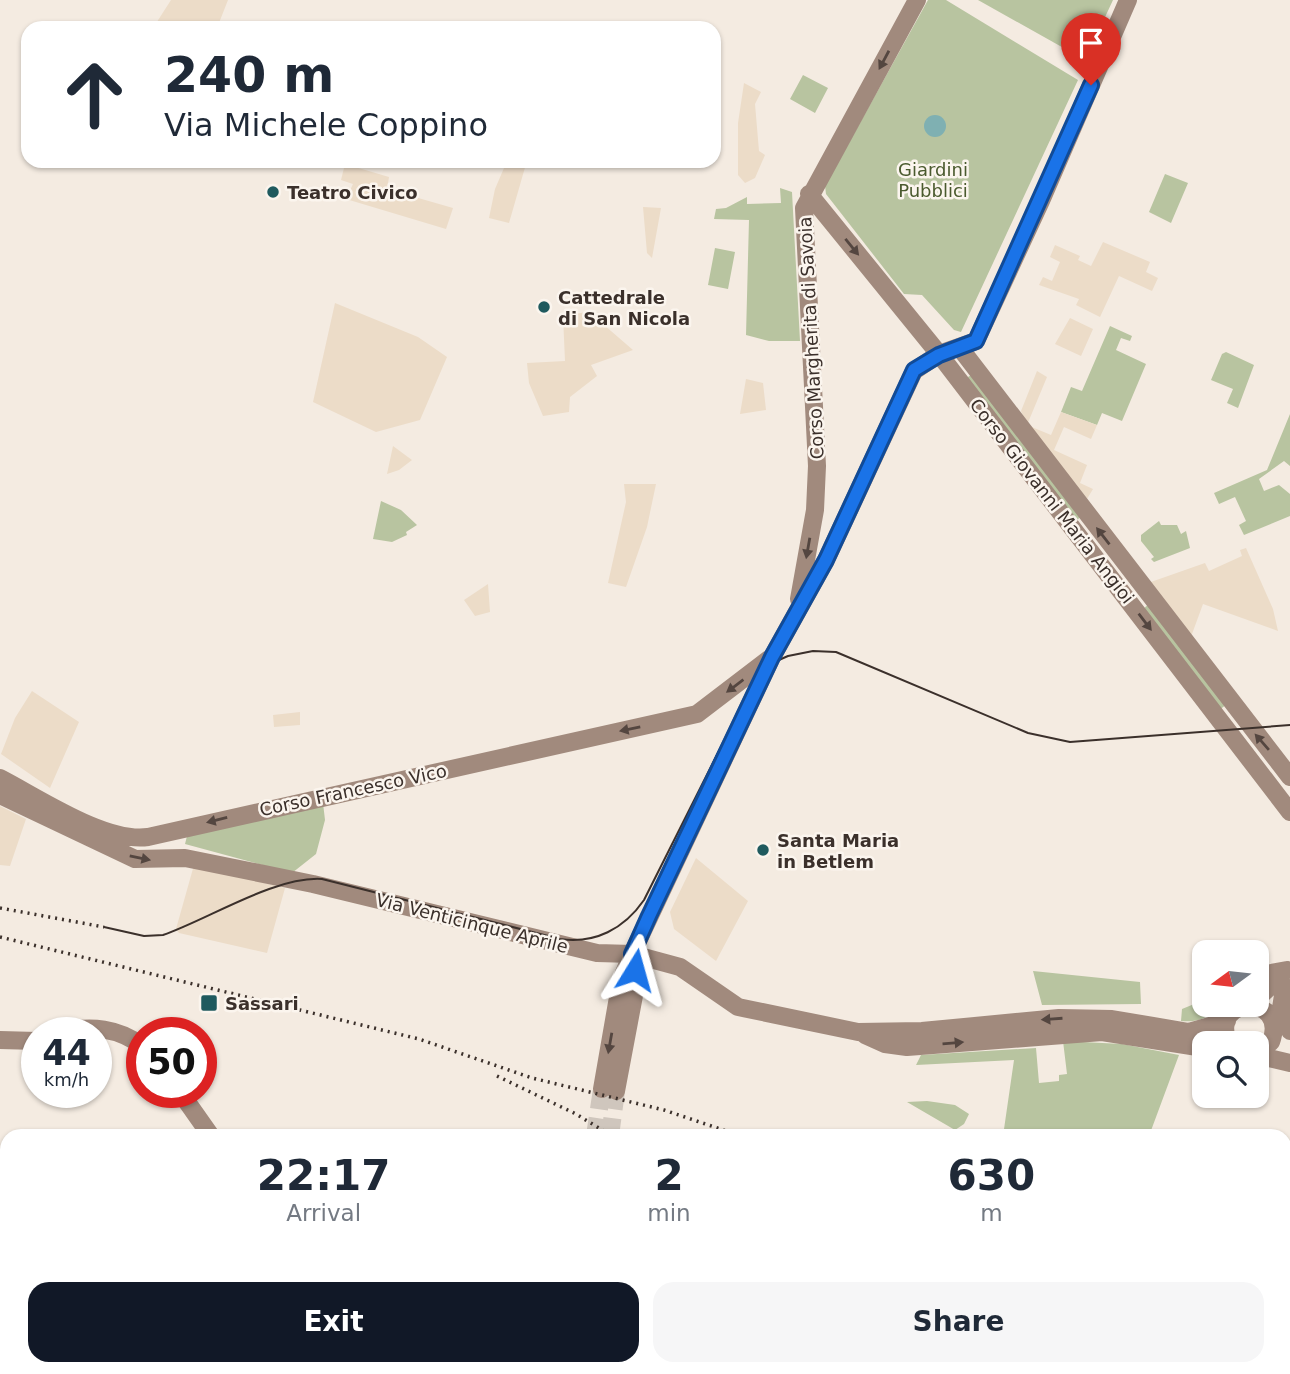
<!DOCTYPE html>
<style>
:root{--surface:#fff;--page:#f6f6f7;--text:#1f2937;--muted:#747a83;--accent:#111827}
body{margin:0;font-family:"DejaVu Sans",sans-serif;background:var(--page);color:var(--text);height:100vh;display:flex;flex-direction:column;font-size:26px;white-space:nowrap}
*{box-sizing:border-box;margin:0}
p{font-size:23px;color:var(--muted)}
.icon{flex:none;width:38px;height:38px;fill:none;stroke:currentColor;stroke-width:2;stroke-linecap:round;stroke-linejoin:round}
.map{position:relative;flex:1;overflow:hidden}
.details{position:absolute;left:0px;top:1129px;width:1292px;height:247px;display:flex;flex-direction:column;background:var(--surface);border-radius:21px 21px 0 0;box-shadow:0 2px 5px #0004}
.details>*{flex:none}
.hud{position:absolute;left:21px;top:21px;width:700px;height:147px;border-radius:21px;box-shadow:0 2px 5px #0004;background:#fff;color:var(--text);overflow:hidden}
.needle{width:46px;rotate:255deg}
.buttons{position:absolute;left:1192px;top:940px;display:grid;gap:14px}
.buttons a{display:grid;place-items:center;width:77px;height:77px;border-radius:14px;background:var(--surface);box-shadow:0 2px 5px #0004;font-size:35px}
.speed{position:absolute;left:21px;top:1017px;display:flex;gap:14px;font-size:35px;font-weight:700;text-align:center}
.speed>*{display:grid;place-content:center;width:91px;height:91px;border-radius:50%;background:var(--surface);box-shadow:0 2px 5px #0004;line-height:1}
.speed small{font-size:18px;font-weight:400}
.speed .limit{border:10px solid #d22;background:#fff;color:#111}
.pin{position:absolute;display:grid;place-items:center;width:60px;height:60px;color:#fff;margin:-72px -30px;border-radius:50% 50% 50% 0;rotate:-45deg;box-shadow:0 0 7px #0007}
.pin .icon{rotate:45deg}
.me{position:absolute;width:77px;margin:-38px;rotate:8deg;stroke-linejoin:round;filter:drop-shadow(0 0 5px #0008)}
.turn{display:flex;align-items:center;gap:24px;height:147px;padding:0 28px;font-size:32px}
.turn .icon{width:91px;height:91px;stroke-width:2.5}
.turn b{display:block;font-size:49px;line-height:60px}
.eta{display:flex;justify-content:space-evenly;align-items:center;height:119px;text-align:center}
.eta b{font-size:42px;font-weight:700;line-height:49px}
.cta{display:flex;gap:14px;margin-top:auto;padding:14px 28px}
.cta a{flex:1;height:80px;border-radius:21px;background:var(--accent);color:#fff;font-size:28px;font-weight:700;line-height:80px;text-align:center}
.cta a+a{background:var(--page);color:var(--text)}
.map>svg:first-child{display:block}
.green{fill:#b8c4a0}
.plaza{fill:#ecdcc8}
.water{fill:#7fb0b2}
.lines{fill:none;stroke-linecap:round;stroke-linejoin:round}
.secondary-tunnel{stroke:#cfc6bd;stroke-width:18;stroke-dasharray:18 9;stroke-linecap:butt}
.secondary{stroke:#a18a7d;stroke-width:18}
.tram{stroke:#3b302b;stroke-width:2}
.rail{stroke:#3b302b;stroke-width:3.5;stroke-dasharray:2 5;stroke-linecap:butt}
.oneway{fill:#544640}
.route-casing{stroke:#114b97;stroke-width:18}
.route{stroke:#1a73e8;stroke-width:12}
.poi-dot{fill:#1f5a5e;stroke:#fbf5ee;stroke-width:2.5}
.labels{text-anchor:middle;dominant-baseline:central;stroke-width:5;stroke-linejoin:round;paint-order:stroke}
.park-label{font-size:18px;fill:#4a5a2e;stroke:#fbf5ee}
.poi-label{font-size:18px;font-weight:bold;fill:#3b302b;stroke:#fbf5ee;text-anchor:start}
.street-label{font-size:18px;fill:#3b302b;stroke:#fbf5ee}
</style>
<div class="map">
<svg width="1290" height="1374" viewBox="0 0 1290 1374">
<rect width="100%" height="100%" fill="#f4ebe1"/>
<!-- green -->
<path class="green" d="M928,0H946L1078,80L961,332L954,330L922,295L904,294L826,194L825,186Z
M978,0H1113L1085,60Z
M803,75L828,88L815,113L790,99Z
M1165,174L1188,183L1171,223L1149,212Z
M780,188L792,192L800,341H769L746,335L749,220L714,219L716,209L726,208L747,197V204L781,203Z
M715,248L735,252L728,289L708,285Z
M1110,326L1132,336L1130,341L1121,338L1116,350L1146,364L1122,421L1102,413L1097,425L1061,412L1071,387L1082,391Z
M1226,352L1254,365L1238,408L1227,403L1233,389L1211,380L1222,354Z
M974,373L1082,516L1074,522L965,379Z
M1290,414V466L1284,461L1259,479L1264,491L1279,485L1290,494V516L1244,535L1239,525L1246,521L1235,497L1219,504L1214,493L1267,470Z
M381,501L401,510L417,525L406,532L407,535L392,542L373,539Z
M1159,521L1161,525H1177L1181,534L1186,531L1190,548L1154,562L1151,559L1154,557L1141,541V535Z
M1150,603L1227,704L1218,711L1142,610Z
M323,803L325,820L316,854L292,873L185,844L188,832Z
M1033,971L1140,982L1141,1004L1042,1005Z
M1204,1000V1004L1217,1005C1208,1020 1197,1022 1181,1021L1182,1009Z
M1063,1041L1122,1044L1179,1055L1149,1136H1003L1014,1060L916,1065L921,1055L1036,1048L1039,1083L1059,1081V1075L1067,1074Z
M927,1101L955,1105L969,1114L964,1124L955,1130L907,1102Z
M1285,1192L1290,1195V1374H1259L1254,1369L1284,1368Z
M537,1368V1374H212L211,1369Z"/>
<!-- plaza -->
<path class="plaza" d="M171,0H228L217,28H153Z
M744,83L761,92L755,104L759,151L765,155L755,178L745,183L738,175V123Z
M507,161L526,164L509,223L489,218L495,189Z
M345,164L389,177L387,189L453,208L446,229L346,199L353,184L341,180Z
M643,207L661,208L652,258L647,253Z
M1103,242L1150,262L1146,272L1158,278L1152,291L1119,276L1100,317L1076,305L1079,299L1039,285L1043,277L1052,281L1060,262L1050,257L1055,245L1080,256L1078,260L1091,266Z
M335,303L418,337L447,357L420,420L376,432L313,402Z
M589,312L633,350L591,365L597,376L570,397L569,412L543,416L529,383L527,363L565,361L563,316L574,319L572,314Z
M1070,318L1093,329L1081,356L1055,344Z
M1037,371L1047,377L1027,425L1051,435L1061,412L1097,425L1091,439L1064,427L1054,450L1087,465L1080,483L1093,489L1087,499L1027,425L1021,411Z
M746,379L763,383L766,410L740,414Z
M393,446L412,460L399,470L387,474Z
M624,484H656L647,527L626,587L608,583L626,502Z
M1246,548L1273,609L1278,631L1203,604L1192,634L1186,633L1148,583L1205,563L1209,571L1242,556L1240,550Z
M488,584L490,612L475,616L464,600Z
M32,691L79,722L50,788L1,754L15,718Z
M300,712V725L274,727L273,715Z
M0,806L26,819L10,866L0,865Z
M696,858L748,901L716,961L674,929L670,912Z
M194,865L285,888L267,953L179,933L176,929Z"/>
<!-- water -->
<path class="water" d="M924 126a11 11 0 1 1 22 0a11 11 0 1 1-22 0Z"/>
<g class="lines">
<!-- secondary-tunnel -->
<path class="secondary-tunnel" d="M595,1136L602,1089
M610,1136L616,1091"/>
<!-- secondary -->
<path class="secondary" d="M809,194L939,354L1290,812
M960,348L1290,777
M799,599L815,510L817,466L804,208L917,0
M0,778C39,798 105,843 148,837L697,714L769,659
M0,795L135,859L185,858L313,884L597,953L632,954L680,967L738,1007L858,1032L922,1031L1059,1018L1112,1019L1189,1032L1227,1021
M1256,976L1287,970
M1256,1000L1286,971
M1281,1008L1290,1031
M1273,1023L1281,1008L1287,970
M63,1032C90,1025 119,1028 142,1046
M865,1035L885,1044L907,1047L1102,1032L1204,1048
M0,1040L37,1041
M1229,1043C1207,996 1289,992 1271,1042L1256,1053
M1256,1055L1290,1063
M602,1089L621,980L632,954L772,657L826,560L914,371L939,354L976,341L1041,201L1128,0
M616,1091L636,985L632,954
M180,1092L211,1136
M0,1335L7,1333
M550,1374V1368
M575,1374L576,1368"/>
<!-- tram -->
<path class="tram" d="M104,927L144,936L163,935C209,919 275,876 322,879L560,939C595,944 624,929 644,900L752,685L772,663L788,656L813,651L836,652L1028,733L1070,742L1290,725"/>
<!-- rail -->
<path class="rail" d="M0,908L104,927
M0,937L419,1039L532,1078L664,1110L741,1136
M497,1076L576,1114L612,1136
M896,1368L900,1374
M1235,1368L1243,1374"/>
</g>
<!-- one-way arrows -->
<defs><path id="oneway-solid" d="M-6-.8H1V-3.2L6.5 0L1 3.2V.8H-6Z" transform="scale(1.75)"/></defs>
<g class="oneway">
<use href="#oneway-solid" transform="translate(884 60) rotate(118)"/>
<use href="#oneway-solid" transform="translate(852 247) rotate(51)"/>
<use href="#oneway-solid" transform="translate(1103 536) rotate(-128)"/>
<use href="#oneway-solid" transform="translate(808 548) rotate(100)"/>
<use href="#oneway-solid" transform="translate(1145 622) rotate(53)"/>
<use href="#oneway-solid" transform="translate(735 686) rotate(143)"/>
<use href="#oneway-solid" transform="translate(630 729) rotate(168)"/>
<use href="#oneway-solid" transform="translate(1262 742) rotate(-131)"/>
<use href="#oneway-solid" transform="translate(217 820) rotate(166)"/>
<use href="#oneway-solid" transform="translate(140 858) rotate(12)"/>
<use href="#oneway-solid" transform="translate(1052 1019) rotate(176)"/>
<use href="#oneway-solid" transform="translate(610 1043) rotate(100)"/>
<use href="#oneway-solid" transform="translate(953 1043) rotate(-5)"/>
</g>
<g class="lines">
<defs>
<path id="route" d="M635,970L632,954L649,916L772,657L826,560L914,370L939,355L976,341L1091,85"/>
</defs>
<!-- route casing -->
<use href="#route" class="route-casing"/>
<!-- route -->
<use href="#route" class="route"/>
</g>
<!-- markers -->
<g class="poi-dot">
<circle cx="273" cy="192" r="7"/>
<circle cx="544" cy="307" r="7"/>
<circle cx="763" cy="850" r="7"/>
<rect x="200" y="994" width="18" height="18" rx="3.5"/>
</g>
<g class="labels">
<!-- park labels -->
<g class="park-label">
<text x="933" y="169">Giardini<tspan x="933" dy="21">Pubblici</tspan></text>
</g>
<!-- poi labels -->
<g class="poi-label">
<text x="287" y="192">Teatro Civico</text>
<text x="558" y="297">Cattedrale<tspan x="558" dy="21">di San Nicola</tspan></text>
<text x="777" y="840">Santa Maria<tspan x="777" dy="21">in Betlem</tspan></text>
<text x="225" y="1003">Sassari</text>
</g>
<!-- street labels -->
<g class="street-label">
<text transform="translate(811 338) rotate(-93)">Corso Margherita di Savoia</text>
<text transform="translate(1052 501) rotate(52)">Corso Giovanni Maria Angioi</text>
<text transform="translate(353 790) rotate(-12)">Corso Francesco Vico</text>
<text transform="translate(472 923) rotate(14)">Via Venticinque Aprile</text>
</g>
</g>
</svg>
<div class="buttons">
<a><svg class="needle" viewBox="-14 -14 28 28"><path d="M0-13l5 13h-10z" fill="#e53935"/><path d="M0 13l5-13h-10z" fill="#747a83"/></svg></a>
<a><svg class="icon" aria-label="search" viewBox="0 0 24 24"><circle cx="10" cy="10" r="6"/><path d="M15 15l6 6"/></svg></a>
</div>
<div class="speed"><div>44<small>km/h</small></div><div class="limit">50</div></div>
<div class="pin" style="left:1091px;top:85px;background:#d93025"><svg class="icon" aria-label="arrive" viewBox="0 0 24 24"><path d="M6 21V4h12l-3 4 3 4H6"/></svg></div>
<svg class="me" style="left:635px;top:970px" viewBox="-20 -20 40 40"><path d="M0-17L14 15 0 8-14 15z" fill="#1a73e8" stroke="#fff" stroke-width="4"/></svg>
<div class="hud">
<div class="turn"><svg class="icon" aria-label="ahead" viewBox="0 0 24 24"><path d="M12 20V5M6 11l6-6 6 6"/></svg><div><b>240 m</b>Via Michele Coppino</div></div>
</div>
<section class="details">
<div class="eta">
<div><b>22:17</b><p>Arrival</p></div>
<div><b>2</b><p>min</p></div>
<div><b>630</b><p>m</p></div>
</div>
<div class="cta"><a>Exit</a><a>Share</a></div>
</section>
</div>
